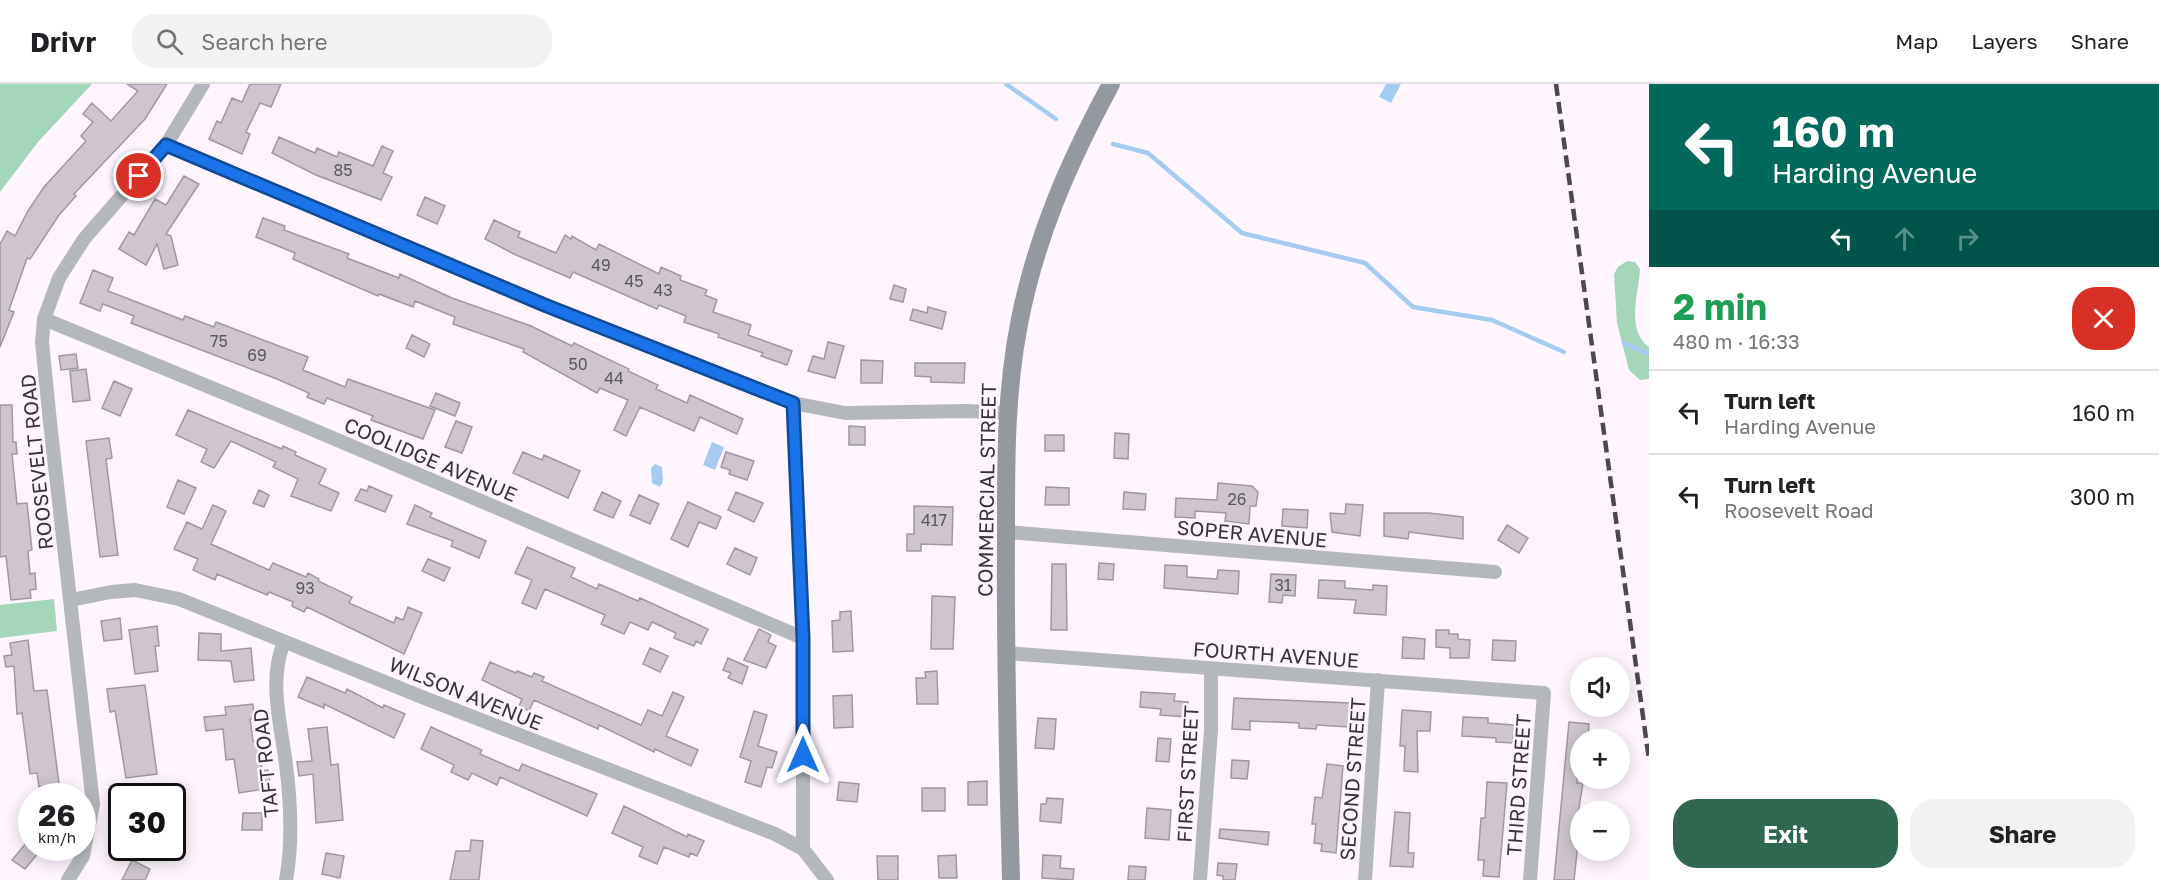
<!DOCTYPE html>
<meta charset="utf-8">
<style>
:root{--surface:#fff;--page:#f2f2f2;--text:#202124;--muted:#757577;--line:#e0e0e0;--accent:#2f6850}
body{margin:0;font-family:"Golos Text",sans-serif;background:var(--page);color:var(--text);height:100vh;display:flex;flex-direction:column;font-size:22px;white-space:nowrap}
*{box-sizing:border-box;margin:0}
p{font-size:20px;color:var(--muted)}
.icon{flex:none;width:33px;height:33px;fill:none;stroke:currentColor;stroke-width:2;stroke-linecap:round;stroke-linejoin:round}
.map{position:relative;flex:1;overflow:hidden}
.sheet{display:flex;flex-direction:column;background:var(--surface);width:510px}
.sheet>*{flex:none}
.hud{background:#00695c;color:#fff;overflow:hidden}
.tools{position:absolute;left:1570px;top:573px;display:grid;gap:12px}
.tools a{display:grid;place-items:center;width:60px;height:60px;border-radius:50%;background:var(--surface);box-shadow:0 3px 15px #0003;font-size:30px}
.speed{position:absolute;left:18px;top:699px;display:flex;gap:12px;font-size:30px;font-weight:700;text-align:center}
.speed>*{display:grid;place-content:center;width:78px;height:78px;border-radius:50%;background:var(--surface);box-shadow:0 3px 15px #0003;line-height:1}
.speed small{font-size:15px;font-weight:400}
.speed .limit{border:3px solid #111;border-radius:9px;background:#fff;color:#111}
.pin{position:absolute;display:grid;place-items:center;width:51px;height:51px;color:#fff;margin:-26px;border:3px solid #fff;border-radius:50%;box-shadow:0 2px 6px #0007}
.me{position:absolute;width:66px;margin:-33px;rotate:0deg;stroke-linejoin:round;filter:drop-shadow(0 0 4px #0008)}
.turn{display:flex;align-items:center;gap:21px;height:126px;padding:0 24px;font-size:27px}
.turn .icon{width:78px;height:78px;stroke-width:2.5}
.turn b{display:block;font-size:42px;line-height:51px}
.lanes{display:flex;align-items:center;height:57px;padding:0 24px;background:#0003;justify-content:center;gap:30px;direction:ltr}
.lanes .off{opacity:.35}
.round{display:grid;place-items:center;flex:none;width:63px;height:63px;border-radius:24px;background:var(--page)}
.overview{display:flex;align-items:center;justify-content:space-between;height:102px;padding:0 24px}
h1{font-size:36px;font-weight:700;line-height:45px;color:#1e9e55}
.action{display:flex;gap:12px;margin-top:auto;padding:12px 24px}
.action a{flex:1;height:69px;border-radius:24px;background:var(--accent);color:#fff;font-size:24px;font-weight:700;line-height:69px;text-align:center}
.action a+a{background:var(--page);color:var(--text)}
ul{padding:0;list-style:none}
li{display:flex;align-items:center;gap:18px;height:84px;padding:0 24px;border-top:2px solid var(--line)}
li div{flex:1}
li b{display:block;font-size:22px}
li em{font-style:normal}
header{display:flex;align-items:center;gap:36px;box-sizing:border-box;height:84px;padding:0 30px;background:var(--surface);border-bottom:2px solid var(--line)}
header strong{font-size:28px}
nav{display:flex;gap:33px;margin-inline-start:auto;font-size:21px}
.search{width:420px;height:54px;background:var(--page);display:flex;align-items:center;gap:15px;box-sizing:border-box;padding:0 21px;border-radius:24px;color:var(--muted);font-size:22px}
main{display:flex;flex:1;min-height:0}
.map>svg:first-child{display:block}
.green{fill:#a4d7ba}
.water{fill:#a6cbf2}
.lines{fill:none;stroke-linecap:round;stroke-linejoin:round}
.stream{stroke:#a6cbf2;stroke-width:4.5}
.building{fill:#cec5cf;stroke:#a098a1;stroke-width:1.5}
.street{stroke:#b4b8bc;stroke-width:14}
.secondary{stroke:#93999f;stroke-width:18}
.rail{stroke:#4d484d;stroke-width:4.5;stroke-dasharray:12 6;stroke-linecap:butt}
.route-casing{stroke:#114b97;stroke-width:15}
.route{stroke:#1a73e8;stroke-width:10}
.labels{text-anchor:middle;dominant-baseline:central;stroke-width:5;stroke-linejoin:round;paint-order:stroke}
.number-label{font-size:16px;fill:#5d585d}
.street-label{font-size:20px;fill:#373337;stroke:#fef5ff}
</style>
<header>
<strong>Drivr</strong>
<div class="search"><svg class="icon" aria-label="search" viewBox="0 0 24 24"><circle cx="10" cy="10" r="6"/><path d="M15 15l6 6"/></svg>Search here</div>
<nav><a>Map</a><a>Layers</a><a>Share</a></nav>
</header>
<main>
<div class="map">
<svg width="1649" height="796" viewBox="0 0 1649 796">
<rect width="100%" height="100%" fill="#fef5ff"/>
<!-- green -->
<path class="green" d="M0,0H92L38,58L0,108Z
M1627,177L1635,178L1640,185C1639,209 1625,245 1649,263V295L1640,296L1629,286L1617,239L1614,190L1618,183Z
M54,515L57,547L0,554V521Z"/>
<!-- water -->
<path class="water" d="M1386,0H1401L1391,19L1379,13Z
M712,358L724,363L715,386L703,381Z
M655,380L662,383L663,397L660,403L652,399L651,384Z"/>
<g class="lines">
<!-- stream -->
<path class="stream" d="M1006,0L1056,35
M1113,60L1148,69L1242,149L1365,179L1413,223L1492,236L1564,268
M1624,259L1649,270"/>
</g>
<!-- building -->
<path class="building" d="M127,0H167L145,35L74,110L76,112L59,131L30,175L27,174L9,226L14,228L0,263V160L7,147L15,152L28,127L44,103L86,57L81,52L93,38L83,30L92,19L111,37L138,7Z
M250,0H281L271,23L260,19L246,48L250,50L242,70L209,55L217,37L221,39L232,14L242,18Z
M279,53L315,69L317,64L337,73L339,68L373,82L382,62L393,67L383,89L392,93L381,116L316,91L272,69Z
M184,92L199,100L166,150L171,152L178,181L164,185L157,160L146,181L119,165L129,148L134,151L155,115L166,121Z
M425,113L445,122L437,140L417,131Z
M263,134L285,142L284,146L349,170L347,174L399,194L400,190L452,214L531,242L572,262L574,259L629,285L628,287L658,301L656,305L687,319L690,311L743,335L737,350L700,333L694,347L640,323L626,352L614,346L628,316L600,304L597,309L523,268L524,265L453,240L455,233L415,217L413,223L379,210L378,212L293,175L295,169L256,153Z
M494,136L520,148L518,153L556,169L565,151L571,155L572,152L596,166L599,160L659,190L661,183L681,192L680,196L707,206L705,211L717,216L713,228L751,241L748,251L792,267L787,281L761,272L763,269L718,253L719,250L684,238L686,232L659,221L657,225L573,188L570,194L514,170L485,155Z
M93,186L113,194L108,207L183,236L185,232L214,243L216,238L308,273L303,286L345,303L348,295L435,326L423,355L371,336L373,332L327,314L324,320L307,313L309,309L277,295L131,239L134,232L103,220L100,227L80,219Z
M894,201L906,205L903,218L890,215Z
M928,223L946,228L942,245L910,236L913,225L927,229Z
M412,251L430,260L424,273L406,264Z
M828,258L844,262L835,294L808,287L813,272L824,275Z
M76,270L78,284L61,286L59,272Z
M861,276L883,277L882,299H861Z
M915,279H965L964,299L931,298V293L915,292Z
M86,285L90,316L73,318L70,287Z
M114,297L132,305L120,332L102,324Z
M436,309L460,319L455,332L430,322Z
M0,321H12L13,358H16L17,370H12L17,420L27,419L32,466L28,467L30,490L35,489L36,505L30,506L31,514L11,516L6,472L0,473Z
M188,326L282,365L283,362L296,368L295,371L326,385L319,400L339,409L331,427L291,412L298,395L273,383L276,378L231,357L214,384L201,378L207,365L176,351Z
M456,337L472,343L462,369L445,363Z
M849,342L865,343V361H849Z
M1115,349L1129,350L1128,375L1114,374Z
M1045,351H1064V367H1045Z
M109,354L112,374L106,375L118,471L100,473L86,357Z
M523,368L542,376L544,371L580,387L568,414L513,389Z
M726,368L754,377L747,396L729,390L730,386L721,383Z
M178,396L196,404L184,430L167,423Z
M1218,399L1252,402L1258,408L1256,422H1250L1249,440L1225,437L1226,429L1195,427V434L1175,433L1176,414L1217,416Z
M369,402L392,412L385,428L355,416L361,405L367,407Z
M1046,403L1069,404V421H1045Z
M259,406L269,411L264,423L253,419Z
M602,408L621,417L613,434L594,426Z
M736,408L763,419L754,438L728,426Z
M1124,408L1146,410L1145,426L1123,425Z
M639,411L659,420L650,440L630,431Z
M688,418L721,433L716,445L699,438L688,463L671,455Z
M1346,420L1363,421L1360,452L1332,448L1330,429L1345,430Z
M213,421L226,427L211,460L269,486L273,479L306,493L308,489L319,495L318,497L352,513L349,519L394,539L396,533L403,536L408,523L422,529L404,570L307,523L304,528L292,522L293,518L269,508L267,511L217,490L215,496L193,486L198,475L174,465L187,438L202,445Z
M415,421L432,429L430,433L486,457L479,474L451,462L453,457L407,440Z
M914,422L953,423L952,461L921,460V467H907V450H914Z
M1283,425L1308,426L1307,444L1282,442Z
M1384,429H1429L1463,433V455L1409,448L1408,455L1384,452Z
M1507,441L1528,454L1519,469L1498,456Z
M527,463L575,484L571,493L597,505L599,500L638,517L640,514L708,545L701,560L696,557L694,562L674,554L676,549L652,538L648,546L630,538L624,550L601,540L605,531L545,505L536,525L522,519L532,496L515,489Z
M735,464L757,474L750,491L727,480Z
M428,475L450,484L444,497L422,487Z
M1099,479L1114,480L1113,496L1098,495Z
M1052,480H1066L1067,546H1051Z
M1165,481L1187,482V493L1217,495L1218,486L1239,487L1238,510L1164,504Z
M1271,490L1296,491L1295,512L1283,511L1282,519L1269,518Z
M1319,496L1345,497V504L1373,506V501L1387,502L1386,531L1354,529L1356,516L1318,514Z
M932,512L955,513L953,565H931Z
M851,527L853,567L833,568L832,537L840,536V528Z
M120,534L122,555L104,557L101,537Z
M157,542L159,562H155L158,587L135,590L129,546Z
M759,545L771,551L768,558L776,562L766,584L744,576Z
M1436,546H1449V550H1458V555L1470,556L1469,574H1450V564L1436,563Z
M199,549L221,550V567L251,564L254,596L234,598L231,577L198,576Z
M1403,553L1425,555L1424,575L1402,574Z
M28,556L34,607L47,606L59,700L39,703L37,689L30,690L22,629L17,630L14,582L6,583L4,572L12,571L10,559Z
M1493,556L1516,557L1515,577L1492,576Z
M650,564L668,572L660,588L643,580Z
M728,574L748,583L742,600L728,594L731,589L723,586Z
M490,578L516,589L517,587L532,593L534,589L544,593L542,597L641,641L648,626L662,632L673,608L684,613L666,652L698,666L691,682L655,665L654,668L599,641L598,645L534,616L529,627L519,622L522,615L482,596Z
M937,587L938,620H917L916,594H926L925,588Z
M307,593L345,609L347,605L383,624L384,621L405,630L394,654L324,620V624L298,613Z
M145,601L157,690L126,694L115,627L110,628L107,605Z
M1141,608L1175,610L1174,617L1188,618L1187,633L1160,631L1161,625L1140,623Z
M852,611L853,643L834,644L833,612Z
M1234,614L1350,619L1349,643L1317,641L1316,645L1299,644V639L1250,637V646L1232,645Z
M253,620L254,634L250,635L253,657H259L262,687L268,686L271,704L239,709L234,675L226,676L223,645L206,647L204,633L226,631L225,623Z
M1402,626L1431,628L1430,647H1417L1418,688L1404,687L1405,662H1400Z
M754,627L767,631L758,662L777,668L772,684L767,683L761,703L745,698L751,677L740,673Z
M1463,633L1488,634V639L1514,641L1513,659L1496,658V654L1462,652Z
M1038,634L1056,635L1054,665L1035,664Z
M1569,638L1589,640L1588,656H1581L1577,699H1583L1575,748H1581V760H1578L1574,796H1554Z
M327,643L331,681L338,680L343,736L316,739L313,690L299,692L297,678L312,677L308,645Z
M431,643L482,666L480,670L519,687L522,680L597,710L587,732L500,693L497,701L472,689L468,696L451,688L454,681L421,665Z
M1158,654L1171,655L1169,678L1156,677Z
M1232,676L1249,677L1247,695L1231,694Z
M1327,680L1343,682L1336,769L1321,767L1322,760L1314,759L1316,740H1312L1315,713L1322,714Z
M987,697V721H968V698Z
M839,698L859,700L857,718L837,716Z
M1487,698L1507,699L1499,793L1483,792L1484,776H1478L1481,734H1485Z
M922,704H945V727H922Z
M1047,714L1063,715L1061,739L1040,737L1041,720H1046Z
M624,722L687,753L688,750L704,757L697,772L690,769L689,773L664,763L657,780L639,772L643,763L612,749Z
M1147,724L1171,726L1169,756L1145,754Z
M1395,728L1410,729L1408,769H1414L1413,783L1390,782Z
M243,729H262V746H242Z
M1220,745L1269,748L1268,761L1219,754Z
M471,756L483,757L479,796H450L456,767H470Z
M27,758L39,768L25,785L12,776Z
M326,769L344,772L340,794L322,790Z
M956,771L957,794H939L938,772Z
M1043,771L1061,772L1060,784L1074,785L1073,796L1042,794Z
M877,772H898V796H878Z
M132,776L150,785L145,796H122Z
M1218,779L1237,780L1235,796H1223V792L1217,791Z
M1129,782L1146,783L1145,796H1128Z"/>
<g class="lines">
<!-- street -->
<path class="street" d="M166,61L547,222L793,319L845,329L966,327L1007,329
M44,235L302,341L803,554
M793,319L803,554V765
M1006,448L1495,488
M71,516L111,508L135,506L179,515L427,615L775,750L803,765L827,796
M284,558C268,597 281,640 286,681C291,720 293,758 286,796
M1005,569L1544,609L1530,796
M68,796L83,772L93,720L50,338L42,258L44,235L59,194L84,155L166,61L203,0
M1200,796L1211,646V585
M1365,796L1378,596"/>
<!-- secondary -->
<path class="secondary" d="M1011,796C1008,683 1005,570 1006,456C1006,384 1005,312 1019,240C1036,152 1069,78 1111,0"/>
<!-- rail -->
<path class="rail" d="M1556,0L1649,676"/>
</g>
<g class="lines">
<defs>
<path id="route" d="M139,92L166,61L547,222L793,319L803,554V671"/>
</defs>
<!-- route casing -->
<use href="#route" class="route-casing"/>
<!-- route -->
<use href="#route" class="route"/>
</g>
<g class="labels">
<!-- number labels -->
<g class="number-label">
<text x="343" y="86">85</text>
<text x="601" y="181">49</text>
<text x="634" y="197">45</text>
<text x="663" y="206">43</text>
<text x="219" y="257">75</text>
<text x="257" y="271">69</text>
<text x="578" y="280">50</text>
<text x="614" y="294">44</text>
<text x="1237" y="415">26</text>
<text x="934" y="436">417</text>
<text x="1283" y="501">31</text>
<text x="305" y="504">93</text>
</g>
<!-- street labels -->
<g class="street-label">
<text transform="translate(431 375) rotate(23)">COOLIDGE AVENUE</text>
<text transform="translate(36 378) rotate(-96)">ROOSEVELT ROAD</text>
<text transform="translate(986 406) rotate(-89)">COMMERCIAL STREET</text>
<text transform="translate(1252 449) rotate(5)">SOPER AVENUE</text>
<text transform="translate(1276 570) rotate(4)">FOURTH AVENUE</text>
<text transform="translate(466 609) rotate(22)">WILSON AVENUE</text>
<text transform="translate(265 679) rotate(-96)">TAFT ROAD</text>
<text transform="translate(1187 690) rotate(-87)">FIRST STREET</text>
<text transform="translate(1352 695) rotate(-86)">SECOND STREET</text>
<text transform="translate(1518 701) rotate(-86)">THIRD STREET</text>
</g>
</g>
</svg>
<div class="tools">
<a><svg class="icon" aria-label="sound" viewBox="0 0 24 24"><path d="M4 9h4l5-4v14l-5-4H4zM17 9q2 3 0 6"/></svg></a>
<a>+</a>
<a>−</a>
</div>
<div class="speed"><div>26<small>km/h</small></div><div class="limit">30</div></div>
<div class="pin" style="left:139px;top:92px;background:#d93025"><svg class="icon" aria-label="arrive" viewBox="0 0 24 24"><path d="M6 21V4h12l-3 4 3 4H6"/></svg></div>
<svg class="me" style="left:803px;top:671px" viewBox="-20 -20 40 40"><path d="M0-17L14 15 0 8-14 15z" fill="#1a73e8" stroke="#fff" stroke-width="4"/></svg>
</div>
<section class="sheet">
<div class="hud">
<div class="turn"><svg class="icon" aria-label="left" viewBox="0 0 24 24"><path d="M17 20v-9H6M10 6l-5 5 5 5"/></svg><div><b>160 m</b>Harding Avenue</div></div>
<div class="lanes"><svg class="icon" aria-label="left" viewBox="0 0 24 24"><path d="M17 20v-9H6M10 6l-5 5 5 5"/></svg><svg class="icon off" aria-label="ahead" viewBox="0 0 24 24"><path d="M12 20V5M6 11l6-6 6 6"/></svg><svg class="icon off" aria-label="right" viewBox="0 0 24 24"><path d="M7 20v-9h11M14 6l5 5-5 5"/></svg></div>
</div>
<div class="overview"><div><h1>2 min</h1><p>480 m · 16:33</p></div><a class="round" style="background:#d93025;color:#fff"><svg class="icon" aria-label="close" viewBox="0 0 24 24"><path d="M6 6l12 12M18 6L6 18"/></svg></a></div>
<ul>
<li><svg class="icon" aria-label="left" viewBox="0 0 24 24"><path d="M17 20v-9H6M10 6l-5 5 5 5"/></svg><div><b>Turn left</b><p>Harding Avenue</p></div><em>160 m</em></li>
<li><svg class="icon" aria-label="left" viewBox="0 0 24 24"><path d="M17 20v-9H6M10 6l-5 5 5 5"/></svg><div><b>Turn left</b><p>Roosevelt Road</p></div><em>300 m</em></li>
</ul>
<div class="action"><a>Exit</a><a>Share</a></div>
</section>
</main>
